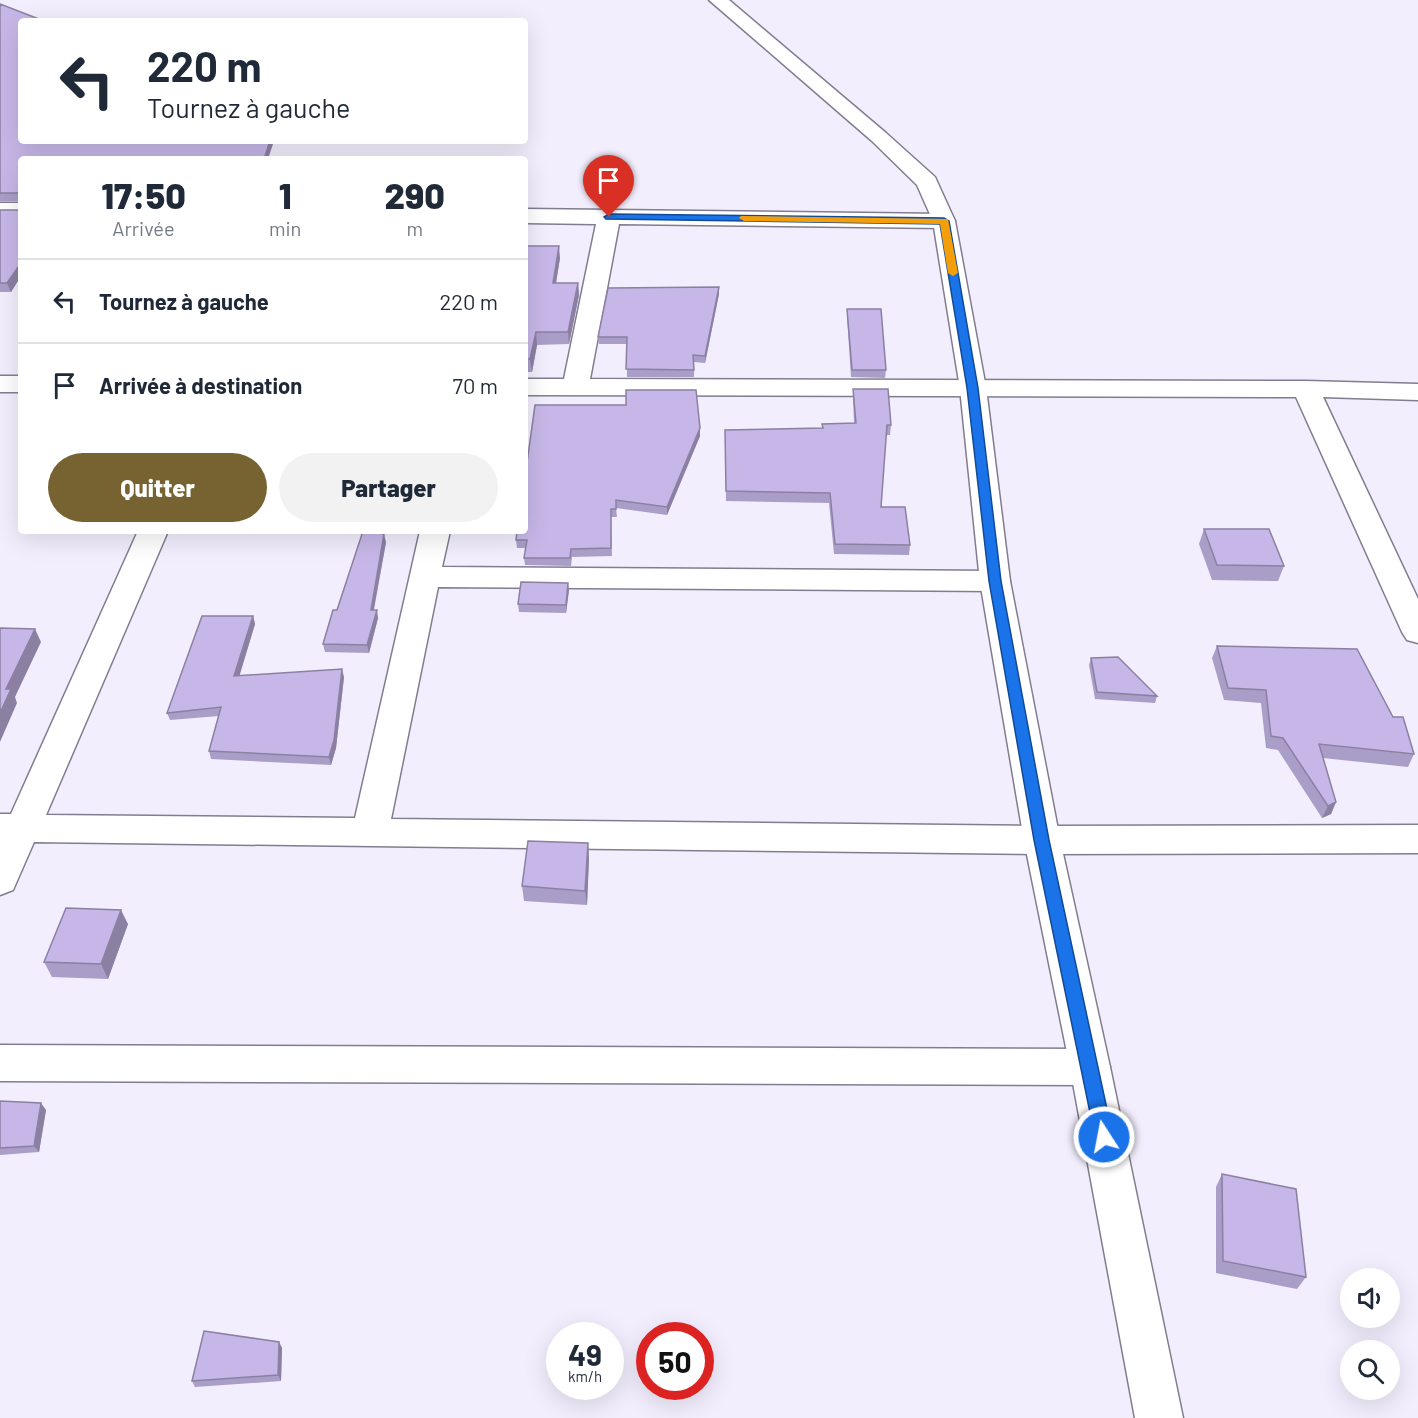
<!DOCTYPE html>
<html lang="fr">
<meta charset="utf-8">
<style>
:root{--surface:#fff;--page:#f2f2f3;--text:#1f2937;--muted:#747a83;--line:#e0e1e3;--accent:#766331}
body{margin:0;font-family:Barlow,sans-serif;background:var(--page);color:var(--text);height:100vh;display:flex;flex-direction:column;font-size:22px;white-space:nowrap}
*{box-sizing:border-box;margin:0}
p{font-size:20px;color:var(--muted)}
.icon{flex:none;width:33px;height:33px;fill:none;stroke:currentColor;stroke-width:2;stroke-linecap:round;stroke-linejoin:round}
.map{position:relative;flex:1;overflow:hidden}
.drawer{position:absolute;left:18px;top:156px;width:510px;height:378px;display:flex;flex-direction:column;background:var(--surface);border-radius:6px;box-shadow:0 6px 24px #0002}
.drawer>*{flex:none}
.banner{position:absolute;left:18px;top:18px;width:510px;height:126px;border-radius:6px;box-shadow:0 6px 24px #0002;background:#fff;color:var(--text);overflow:hidden}
.buttons{position:absolute;left:1340px;top:1268px;display:grid;gap:12px}
.buttons a{display:grid;place-items:center;width:60px;height:60px;border-radius:50%;background:var(--surface);box-shadow:0 6px 24px #0002;font-size:30px}
.speed{position:absolute;left:546px;top:1322px;display:flex;gap:12px;font-size:30px;font-weight:700;text-align:center}
.speed>*{display:grid;place-content:center;width:78px;height:78px;border-radius:50%;background:var(--surface);box-shadow:0 6px 24px #0002;line-height:1}
.speed small{font-size:15px;font-weight:400}
.speed .limit{border:9px solid #d22;background:#fff;color:#111}
.pin{position:absolute;display:grid;place-items:center;width:51px;height:51px;color:#fff;margin:-62px -26px;border-radius:50% 50% 50% 0;rotate:-45deg;box-shadow:0 0 6px #0007}
.pin .icon{rotate:45deg}
.me{position:absolute;width:66px;margin:-33px;rotate:349deg;stroke-linejoin:round;filter:drop-shadow(0 0 4px #0008)}
.turn{display:flex;align-items:center;gap:21px;height:126px;padding:0 30px;font-size:27px}
.turn .icon{width:78px;height:78px;stroke-width:2.5}
.turn b{display:block;font-size:42px;line-height:51px}
.eta{display:flex;justify-content:space-evenly;align-items:center;height:102px;text-align:center}
.eta b{font-size:36px;font-weight:800;line-height:42px}
.action{display:flex;gap:12px;margin-top:auto;padding:12px 30px}
.action a{flex:1;height:69px;border-radius:36px;background:var(--accent);color:#fff;font-size:24px;font-weight:800;line-height:69px;text-align:center}
.action a+a{background:var(--page);color:var(--text)}
ul{padding:0;list-style:none}
li{display:flex;align-items:center;gap:18px;height:84px;padding:0 30px;border-top:2px solid var(--line)}
li div{flex:1}
li b{display:block;font-size:22px}
li em{font-style:normal}
.map>svg:first-child{display:block}
.lines{fill:none;stroke-linecap:round;stroke-linejoin:round}
.minor-casing{stroke:#817d8e;stroke-width:3}
.secondary-casing{stroke:#817d8e;stroke-width:3}
.minor{fill:#fff;fill-rule:evenodd}
.secondary{fill:#fff;fill-rule:evenodd}
.wall{fill:#aa9dc8}
.shaded-wall{fill:#8b80a2}
.building{fill:#c6b7e8;stroke:#8b80a2;stroke-width:1.5}
.route{fill:#1a73e8;stroke:#114b97;stroke-width:1.5}
.slow{fill:#f59e0b}
</style>
<div class="map">
<svg width="1418" height="1418" viewBox="0 0 1418 1418">
<rect width="100%" height="100%" fill="#f2eefd"/>
<g class="lines">
<defs>
<path id="minor" d="M0,203H21V217H0Z
M525,209L944,214L952,216L955,221L952,226L944,228L619,224L590,379L1306,381L1418,384V400L1323,397L1418,599V643L1407,640L1402,632L1296,397L525,395V379H564L596,224L525,223Z
M0,376H21V392H0Z
M138,531H168L46,815L355,818L420,531H450L442,567L995,571L1006,574L1010,581L1006,588L995,591L438,587L391,819L1042,826L1418,825V853L1042,854L34,842L13,890L0,895V814H11Z
M0,1045L1090,1049L1104,1054L1110,1067L1104,1080L1090,1085L0,1081Z"/>
<path id="secondary" d="M709,0H729L886,133L935,177L955,221L986,388L1010,581L1060,840L1110,1067L1183,1418H1135L1070,1067L1024,840L980,581L960,388L933,221L917,185L872,141Z"/>
</defs>
<!-- minor casing -->
<use href="#minor" class="minor-casing"/>
<!-- secondary casing -->
<use href="#secondary" class="secondary-casing"/>
<!-- minor -->
<use href="#minor" class="minor"/>
<!-- secondary -->
<use href="#secondary" class="secondary"/>
</g>
<!-- wall -->
<path class="wall" d="M0,4L21,159V276L11,292H0V210H20V201H0Z
M525,246L560,258L556,283H578L579,295L569,344L537,345L532,372H525Z
M719,294L705,363L694,362V377H627V344H599L598,337Z
M847,309L886,370L885,378L851,377L847,317Z
M853,389L891,425L890,435H886L881,507L910,545L909,555L834,554L829,503L726,501L725,430L822,428V424L854,423L853,398Z
M700,428V436L667,515L616,508L617,517H611L612,556L572,557L571,566L525,565L524,558L526,548H517L516,540Z
M1204,529L1284,566L1278,581L1212,580L1199,544Z
M386,542L374,610L378,618L369,653L325,652L323,644L337,610Z
M569,590L566,613L519,612L518,604Z
M253,616L255,624L239,676L344,677L336,748L331,765L211,759L209,751L219,716L170,720L167,713Z
M1217,646L1393,717L1414,754L1408,767L1323,758L1336,802L1331,814L1322,818L1278,750L1266,748L1261,703L1224,700L1212,658Z
M1091,658L1157,696L1155,703L1095,699L1089,665Z
M588,843L589,858L587,905L524,901L522,886Z
M128,924L108,979L52,977L44,962Z
M0,1101L46,1110L39,1152L0,1155Z
M1222,1174L1306,1277L1297,1289L1216,1273V1187Z
M279,1342L282,1348L281,1381L195,1387L192,1381Z"/>
<!-- shaded-wall -->
<path class="shaded-wall" d="M270,141H274L268,159H264Z
M559,246L560,258L554,295L553,283Z
M21,263V276L11,292L7,283Z
M578,283L579,295L569,344L568,332Z
M719,287V294L705,363V356Z
M536,332L537,345L532,372L530,359Z
M700,428V436L667,515V507Z
M384,534L386,542L372,618L371,610Z
M568,583L569,590L566,613V605Z
M377,610L378,618L369,653L367,645Z
M253,616L255,624L237,684L234,676Z
M35,629L41,642L15,697L17,703L0,742V713L6,689Z
M342,669L344,677L336,748L331,765L329,757Z
M1336,802L1331,814L1322,818L1328,806Z
M588,843L589,858L587,905L585,891Z
M121,910L128,924L108,979L101,964Z
M41,1103L46,1110L39,1152L34,1146Z
M279,1342L282,1348L281,1381L278,1375Z"/>
<!-- building -->
<path class="building" d="M0,4L44,21H21V141H270L264,159H21V263L7,283H0V210H20V193H0Z
M525,246H559L553,283H578L568,332H536L530,359H525Z
M719,287L705,356L693,355L694,370L626,369L627,337H598L608,288Z
M847,309H881L886,370H852Z
M853,389H888L891,425H887L881,507H905L910,545L835,544L830,493L726,491L725,430L823,428L822,424L856,423Z
M626,390H696L700,428L667,507L616,500V509H611V548L571,549L570,558H524L527,540H516L517,531H525V477L535,405H626Z
M1204,529H1269L1284,566L1217,565Z
M363,531H371L384,534L371,610H377L367,645L323,644L333,610H337Z
M521,582L568,583L566,605L518,604Z
M202,616H253L234,676L342,669L334,740L329,757L209,751L221,707L167,713Z
M0,628L35,629L6,689H11L0,713Z
M1217,646L1357,649L1393,717H1403L1414,754L1319,744L1336,802L1328,806L1283,738L1271,736L1266,690L1228,688Z
M1118,657L1157,696L1097,692L1091,658Z
M528,841L588,843L585,891L522,886Z
M66,908L121,910L101,964L44,962Z
M0,1101L41,1103L34,1146L0,1148Z
M1222,1174L1296,1189L1306,1277L1223,1261Z
M204,1331L279,1342L278,1375L192,1381Z"/>
<!-- route -->
<path class="route" d="M609,214L944,218L949,221L978,388L1001,581L1049,840L1113,1137L1110,1143L1104,1145L1098,1143L1095,1137L1034,840L989,581L967,388L940,224L606,219L604,217Z"/>
<!-- slow -->
<path class="slow" d="M741,216L948,219L958,273L953,276L948,273L940,224L744,221L739,218Z"/>
</svg>
<div class="buttons">
<a><svg class="icon" aria-label="sound" viewBox="0 0 24 24"><path d="M4 9h4l5-4v14l-5-4H4zM17 9q2 3 0 6"/></svg></a>
<a><svg class="icon" aria-label="search" viewBox="0 0 24 24"><circle cx="10" cy="10" r="6"/><path d="M15 15l6 6"/></svg></a>
</div>
<div class="speed"><div>49<small>km/h</small></div><div class="limit">50</div></div>
<div class="pin" style="left:609px;top:217px;background:#d93025"><svg class="icon" aria-label="arrive" viewBox="0 0 24 24"><path d="M6 21V4h12l-3 4 3 4H6"/></svg></div>
<svg class="me" style="left:1104px;top:1137px" viewBox="-20 -20 40 40"><circle r="17" fill="#1a73e8" stroke="#fff" stroke-width="3"/><path d="M0-11L8 9 0 5-8 9z" fill="#fff"/></svg>
<div class="banner">
<div class="turn"><svg class="icon" aria-label="left" viewBox="0 0 24 24"><path d="M17 20v-9H6M10 6l-5 5 5 5"/></svg><div><b>220 m</b>Tournez à gauche</div></div>
</div>
<section class="drawer">
<div class="eta">
<div><b>17:50</b><p>Arrivée</p></div>
<div><b>1</b><p>min</p></div>
<div><b>290</b><p>m</p></div>
</div>
<ul>
<li><svg class="icon" aria-label="left" viewBox="0 0 24 24"><path d="M17 20v-9H6M10 6l-5 5 5 5"/></svg><div><b>Tournez à gauche</b></div><em>220 m</em></li>
<li><svg class="icon" aria-label="arrive" viewBox="0 0 24 24"><path d="M6 21V4h12l-3 4 3 4H6"/></svg><div><b>Arrivée à destination</b></div><em>70 m</em></li>
</ul>
<div class="action"><a>Quitter</a><a>Partager</a></div>
</section>
</div>
